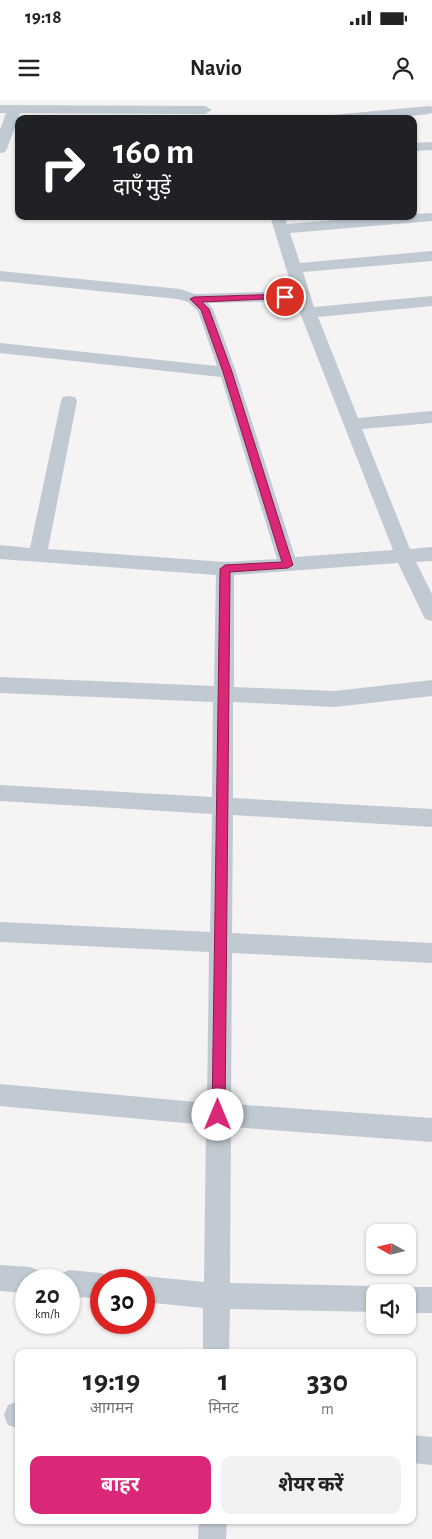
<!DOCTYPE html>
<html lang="hi">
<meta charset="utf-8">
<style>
:root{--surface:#fff;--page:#f2f2f2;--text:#222;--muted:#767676;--accent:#db2777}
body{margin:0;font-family:"Alegreya Sans","Noto Sans Devanagari",sans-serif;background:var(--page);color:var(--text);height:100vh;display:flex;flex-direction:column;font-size:19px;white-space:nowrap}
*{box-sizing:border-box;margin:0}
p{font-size:16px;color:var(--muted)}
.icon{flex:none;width:28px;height:28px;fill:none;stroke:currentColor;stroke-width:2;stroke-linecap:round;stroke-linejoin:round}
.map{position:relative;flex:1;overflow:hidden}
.panel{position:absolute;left:15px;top:1249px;width:401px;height:175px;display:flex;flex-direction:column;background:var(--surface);border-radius:10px;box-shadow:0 1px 4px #0004}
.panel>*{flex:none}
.banner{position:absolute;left:15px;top:15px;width:402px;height:105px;border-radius:10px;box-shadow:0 1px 4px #0004;background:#202124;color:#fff;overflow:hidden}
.needle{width:32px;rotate:278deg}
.fabs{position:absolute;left:366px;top:1124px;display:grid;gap:10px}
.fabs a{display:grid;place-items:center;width:50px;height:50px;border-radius:10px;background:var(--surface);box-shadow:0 1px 4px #0004;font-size:25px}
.speed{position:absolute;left:15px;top:1169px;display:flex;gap:10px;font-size:25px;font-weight:700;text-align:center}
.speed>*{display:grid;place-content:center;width:65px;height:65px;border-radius:50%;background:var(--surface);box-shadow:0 1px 4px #0004;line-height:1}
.speed small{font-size:12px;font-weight:400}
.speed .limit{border:8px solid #d22;background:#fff;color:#111}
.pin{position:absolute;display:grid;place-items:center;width:42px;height:42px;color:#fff;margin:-21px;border:2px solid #fff;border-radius:50%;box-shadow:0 1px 5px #0007}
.me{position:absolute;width:55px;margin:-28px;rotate:0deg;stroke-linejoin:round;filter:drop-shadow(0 0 4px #0008)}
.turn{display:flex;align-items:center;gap:18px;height:105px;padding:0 15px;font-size:22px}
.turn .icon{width:65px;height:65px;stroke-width:2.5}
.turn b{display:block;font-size:35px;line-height:42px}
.eta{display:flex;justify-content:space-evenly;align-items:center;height:85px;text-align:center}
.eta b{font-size:30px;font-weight:700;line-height:35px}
.primary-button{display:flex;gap:10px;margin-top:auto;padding:10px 15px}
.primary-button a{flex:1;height:58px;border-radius:10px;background:var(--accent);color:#fff;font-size:20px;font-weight:700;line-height:58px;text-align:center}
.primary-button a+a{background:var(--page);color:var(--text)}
.status{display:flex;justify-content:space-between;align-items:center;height:35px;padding:0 25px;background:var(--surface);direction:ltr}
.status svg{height:14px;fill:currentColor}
header{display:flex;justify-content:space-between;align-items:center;height:65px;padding:0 15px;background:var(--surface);font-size:22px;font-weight:700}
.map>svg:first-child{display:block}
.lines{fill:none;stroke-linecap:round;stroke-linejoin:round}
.minor{fill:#c1cad2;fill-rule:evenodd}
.route{fill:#db2777;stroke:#8e194d}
</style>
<div class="status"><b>19:18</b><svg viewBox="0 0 49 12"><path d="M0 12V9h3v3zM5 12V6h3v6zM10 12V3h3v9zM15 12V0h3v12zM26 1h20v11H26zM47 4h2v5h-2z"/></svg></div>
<header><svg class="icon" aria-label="menu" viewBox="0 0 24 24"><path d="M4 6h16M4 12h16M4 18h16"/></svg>Navio<svg class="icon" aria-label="person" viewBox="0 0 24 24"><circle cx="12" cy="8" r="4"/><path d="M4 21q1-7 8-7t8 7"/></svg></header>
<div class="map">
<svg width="432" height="1439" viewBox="0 0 432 1439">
<rect width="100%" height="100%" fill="#f5f3f3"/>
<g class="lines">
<!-- minor -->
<path class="minor" d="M0,5L205,6L212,10L205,14L20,13L7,49L5,52L0,53V30L6,13H0Z
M429,6L432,7V13L429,14L380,19H325L332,15Z
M432,42V50L414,51V43Z
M432,113V121L290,133L300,163L432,151V161L303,172L314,207L432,196V206L318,217L358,318L432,311V323L362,329L410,449L432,447V461L416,462L432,494V521L425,519L398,463L234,475V587L334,591L432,580V596L334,607L233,602V698L432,709V727L233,715L232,833L432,843V863L232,853L231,1004L432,1018V1042L231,1027L230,1183L375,1186L384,1190L385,1192H375V1212L230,1209L229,1252H203V1208L144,1202V1180H135L144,1176L204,1182L206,1025L0,1006V984L207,1003L209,852L0,842V822L210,832L212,714L0,701V685L212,697L213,602L0,593V577L214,586L216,475L0,459V445L30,448L61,301L63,297L69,296L75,297L77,301L48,449L225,462L277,459L221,277L0,253V243L217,266L198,211L188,202L178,199L0,181V171L180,189L195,194L293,191L270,116H285L287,124L385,116H414V114ZM296,201L300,213L393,450L295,457L236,272L213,209L208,203Z
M0,1165L30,1167L39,1171L43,1180H26V1193L0,1191Z
M69,1170L101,1173L110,1177L112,1180H101V1199L69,1196V1180H57L60,1174Z
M408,1187H432V1213H408V1192H398Z
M18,1301H19V1329L8,1325L4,1315L8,1305Z
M412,1335L432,1337V1365L412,1363Z
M199,1420H227L226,1439H198Z"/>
</g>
<!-- route -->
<path class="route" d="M285,194L289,197L288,198L202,202L209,209L232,272L293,465L288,468L230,472L225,1015L223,1019L218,1021L214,1019L212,1015L220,469L225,465L282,462L223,272L201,210L190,199L194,197Z"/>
</svg>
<div class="fabs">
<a><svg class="needle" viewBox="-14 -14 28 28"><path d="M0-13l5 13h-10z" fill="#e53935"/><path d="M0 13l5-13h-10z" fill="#767676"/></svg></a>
<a><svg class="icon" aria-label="sound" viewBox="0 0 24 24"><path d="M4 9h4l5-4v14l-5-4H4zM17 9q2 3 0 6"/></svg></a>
</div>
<div class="speed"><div>20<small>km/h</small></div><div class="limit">30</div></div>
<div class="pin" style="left:285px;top:197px;background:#d93025"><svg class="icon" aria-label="arrive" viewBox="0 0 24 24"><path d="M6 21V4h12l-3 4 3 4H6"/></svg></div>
<svg class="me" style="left:218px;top:1015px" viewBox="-20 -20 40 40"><circle r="19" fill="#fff"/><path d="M0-13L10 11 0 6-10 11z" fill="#db2777"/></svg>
<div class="banner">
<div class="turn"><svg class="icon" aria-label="right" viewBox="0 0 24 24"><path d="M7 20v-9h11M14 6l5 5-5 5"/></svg><div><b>160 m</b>दाएँ मुड़ें</div></div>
</div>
<section class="panel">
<div class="eta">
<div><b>19:19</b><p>आगमन</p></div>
<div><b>1</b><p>मिनट</p></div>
<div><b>330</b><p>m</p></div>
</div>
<div class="primary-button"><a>बाहर</a><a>शेयर करें</a></div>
</section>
</div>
